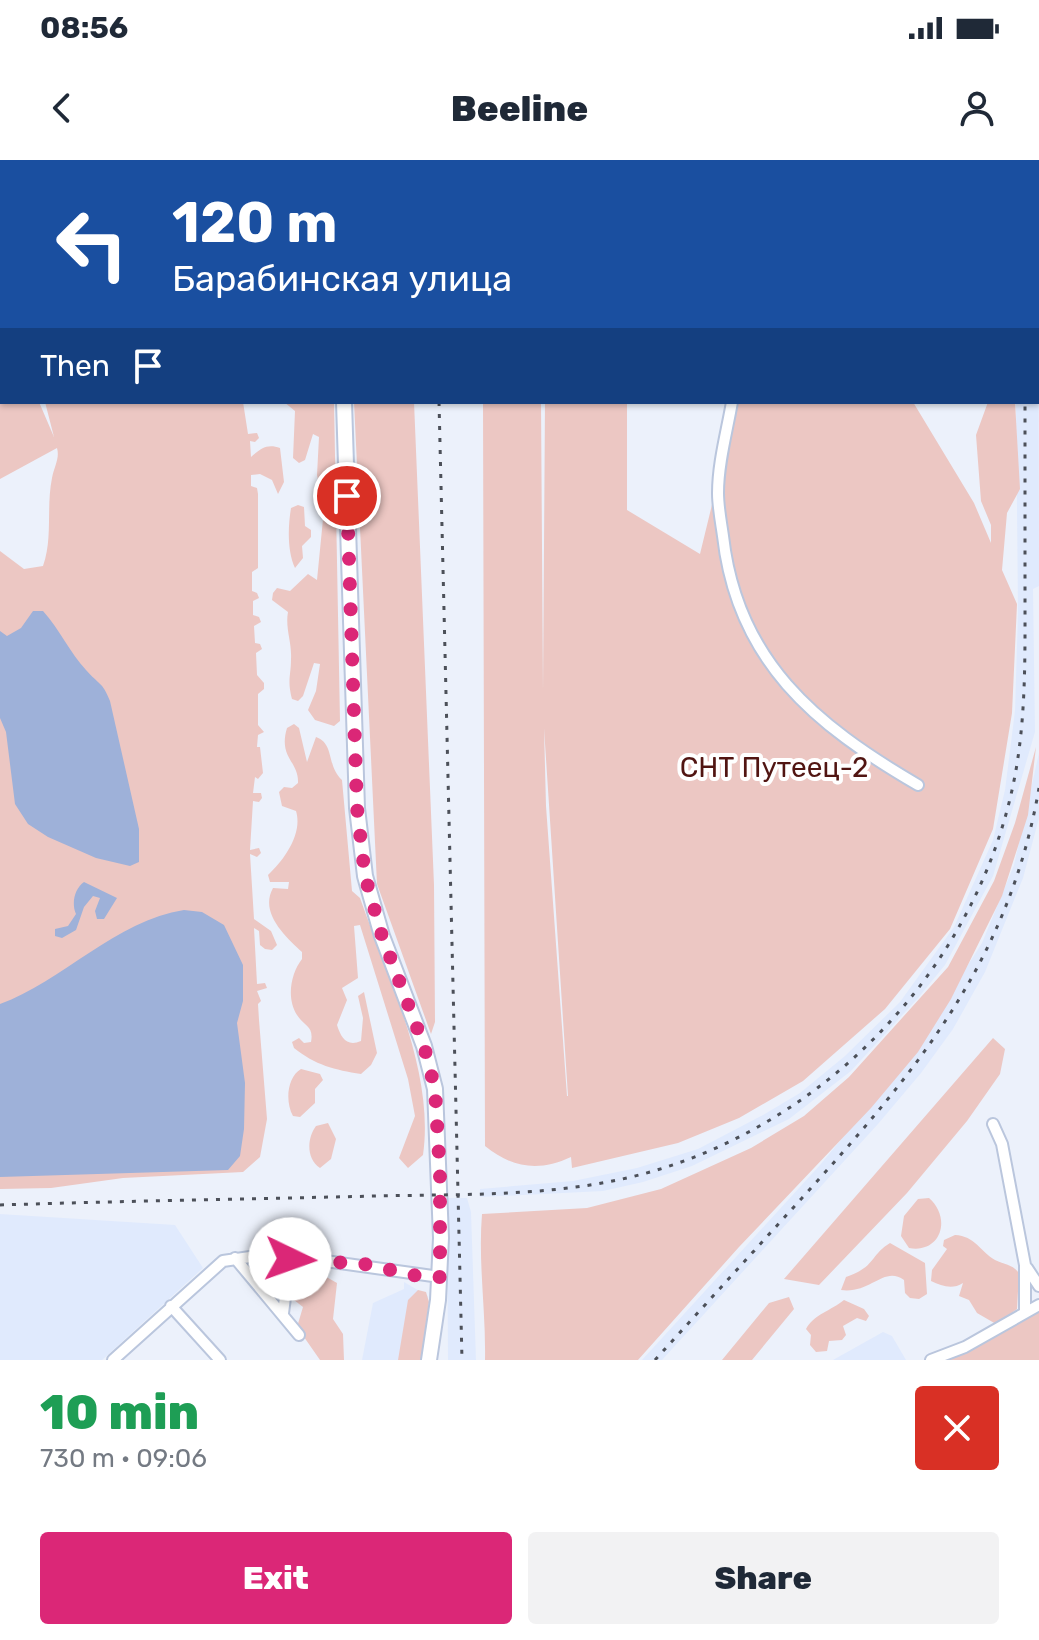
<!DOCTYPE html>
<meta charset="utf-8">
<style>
:root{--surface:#fff;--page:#f2f2f3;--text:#1f2937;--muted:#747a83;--accent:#db2777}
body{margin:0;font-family:Rubik,sans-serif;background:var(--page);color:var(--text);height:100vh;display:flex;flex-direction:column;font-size:30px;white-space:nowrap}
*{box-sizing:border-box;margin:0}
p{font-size:26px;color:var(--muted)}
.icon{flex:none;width:44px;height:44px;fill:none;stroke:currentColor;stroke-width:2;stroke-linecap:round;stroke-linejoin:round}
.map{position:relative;height:1200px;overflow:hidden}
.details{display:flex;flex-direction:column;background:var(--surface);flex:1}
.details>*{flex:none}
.hud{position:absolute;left:0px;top:0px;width:1040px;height:244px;box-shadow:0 2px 6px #0004;background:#1a4fa0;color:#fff;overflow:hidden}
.pin{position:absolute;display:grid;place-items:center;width:68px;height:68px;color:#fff;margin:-34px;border:4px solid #fff;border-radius:50%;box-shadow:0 2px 8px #0007}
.me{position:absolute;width:88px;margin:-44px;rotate:93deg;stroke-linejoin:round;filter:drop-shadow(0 0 6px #0008)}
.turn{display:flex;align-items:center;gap:28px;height:168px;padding:0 40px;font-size:36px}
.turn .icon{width:104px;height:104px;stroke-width:2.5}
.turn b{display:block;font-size:56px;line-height:68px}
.then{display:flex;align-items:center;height:76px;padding:0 40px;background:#0003;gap:16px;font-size:30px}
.round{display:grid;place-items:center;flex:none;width:84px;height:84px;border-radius:8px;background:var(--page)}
.summary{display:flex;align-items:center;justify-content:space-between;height:136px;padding:0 40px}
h1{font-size:48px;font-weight:800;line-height:60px;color:#1e9e55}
.cta{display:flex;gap:16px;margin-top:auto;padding:16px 40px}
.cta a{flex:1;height:92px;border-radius:8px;background:var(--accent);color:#fff;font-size:32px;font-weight:800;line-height:92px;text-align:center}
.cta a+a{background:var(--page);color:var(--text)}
.status{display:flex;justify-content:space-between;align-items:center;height:56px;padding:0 40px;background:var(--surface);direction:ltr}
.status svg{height:22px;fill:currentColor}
header{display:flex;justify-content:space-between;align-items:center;height:104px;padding:0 40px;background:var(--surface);font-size:36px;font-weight:800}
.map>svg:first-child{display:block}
.built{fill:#e0eafd}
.green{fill:#ecc7c3;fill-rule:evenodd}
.water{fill:#9eb1d9}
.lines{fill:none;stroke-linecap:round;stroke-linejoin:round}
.minor-casing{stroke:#bac6dd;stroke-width:14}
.secondary-casing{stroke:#bac6dd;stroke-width:18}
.minor{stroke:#fff;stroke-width:10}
.secondary{stroke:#fff;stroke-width:14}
.rail{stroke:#4c5059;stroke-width:3;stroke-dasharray:4 8;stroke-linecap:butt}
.route{stroke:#db2777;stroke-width:14;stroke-dasharray:0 25.2}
.labels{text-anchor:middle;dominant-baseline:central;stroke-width:8;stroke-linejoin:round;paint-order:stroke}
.park-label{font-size:28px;fill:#511512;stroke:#fff}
</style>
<div class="status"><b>08:56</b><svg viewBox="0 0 49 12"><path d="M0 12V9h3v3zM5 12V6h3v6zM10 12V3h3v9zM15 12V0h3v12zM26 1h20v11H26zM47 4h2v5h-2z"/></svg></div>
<header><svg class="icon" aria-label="back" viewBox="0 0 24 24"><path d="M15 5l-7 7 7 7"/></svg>Beeline<svg class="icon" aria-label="person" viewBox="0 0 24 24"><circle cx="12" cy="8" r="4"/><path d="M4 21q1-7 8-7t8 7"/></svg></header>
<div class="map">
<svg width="1039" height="1200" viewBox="0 0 1039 1200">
<rect width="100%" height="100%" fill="#ecf1fb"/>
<!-- built -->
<path class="built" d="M693,0H995V2H693Z
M1038,5L1039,426L1033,429L1035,572L993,716L945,805L918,838L851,911L789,959L692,1006L643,1022L603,1031L480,1037V1029L573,1021L637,1008L698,989L763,955L800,933L845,896L900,842L954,767L993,680L1005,630L1015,551L1018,452L1016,242H1038Z
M1039,593V658L1023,718L985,812L953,869L921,913L878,964L662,1200H642L820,1005L907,900L982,783L1014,705Z
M447,1038H467L471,1052L476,1200H448Z
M0,1054L175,1065L203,1108L102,1200H0Z
M404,1122L428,1136L421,1200H362L373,1143L404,1129Z
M883,1172L892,1176L906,1200H833Z"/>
<!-- green -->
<path class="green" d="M0,0H233L2,2V123Z
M0,144L2,242H39L54,277L45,242H243L248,274L257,273L259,278L255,282L250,281L251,297C260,289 267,283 280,288L284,322L278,334L272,320L260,314L251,315V326L257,328L258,334V408L252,412V431L257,433L259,438L253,441V455L259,457L261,462L254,466L255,483L260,484L262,489L256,493L257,515L264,523V529L258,534V565L264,572L258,575L257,587H260L263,613L258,619L255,617L253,633H261L262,638L259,642L253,641L250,690L259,688L261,693L257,697L250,694L254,759L271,771L277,785L272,790L265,789L260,785L259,771L254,768L257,824L265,823L267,828L257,831L261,841L258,844L259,860L267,959L260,997L243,1012L123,1018L51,1028L0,1029V391L24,409L43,406C53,378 46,348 52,318C54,307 60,298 57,288L0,319Z
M284,242H334L340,561L334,566L315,560L308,550L316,531L320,504L314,503L303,536L298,541L292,539C287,519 291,516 291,499C292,482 285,468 288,452L272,440L273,433L277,428L290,431L308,414L317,420L324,349L317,315L319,277L313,274L305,300L299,303L293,298L295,251Z
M354,242H414L434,725L435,862L431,874L377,724Z
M483,242H541L543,531L545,242H627V350L700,394L737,242H913L974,343L991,383V365L981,341L976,275L988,242H1015L1020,329L1007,353L1002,410L1017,444L1012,553L993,669L950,769L885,849L803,921L739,958L678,983L572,1008L571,997C539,1012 512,1008 485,986ZM544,568L568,936H567L546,646Z
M298,345L304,347L305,366L311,370V377L302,386L303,398L295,408C287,391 288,366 291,348Z
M294,564L299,568L307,602L316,577C335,584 326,605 342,620L352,731L360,738C387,815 435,912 423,995L408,1008L399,998L415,956L408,919L360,765L354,766L358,818L342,828L347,840L337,865C341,878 347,887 361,881L363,858L358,836L364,832L377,893L371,905L361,914C335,910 315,905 294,888L292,882L299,878L304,883L311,882C314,866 305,867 297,855C286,838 291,813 302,799V792C286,777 259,753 273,728L288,729L289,722H270L268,715C284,700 303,674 296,651L282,646L279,632L284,627L292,628L298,623C299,601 278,598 287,568Z
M1036,587L1028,655L1002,736L951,839L918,892L871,948L739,1087L638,1200H485C486,1151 478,1103 482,1054L587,1048L661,1029L751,988L804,956L849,917L948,807L994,721L1015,663Z
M993,878L1005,889L1000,914L967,961L907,1033L819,1125L784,1119Z
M301,909L320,914L323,920L315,929V943L300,957L293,956C285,942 287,917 301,909Z
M328,963L336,979L331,999L320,1008C306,999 307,978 316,966Z
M929,1038C952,1058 941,1094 909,1088L901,1076L904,1056L918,1039Z
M955,1075C975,1076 980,1091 995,1100C1005,1105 1012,1104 1019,1113L1017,1149L996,1164L977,1153L969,1140L959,1136L963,1123C952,1130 942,1126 931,1121L932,1110L947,1089L943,1086L944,1080Z
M890,1083L925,1103L927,1134L919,1139L910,1138L905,1133L904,1120C884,1105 871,1134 841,1130L846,1117C876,1107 870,1095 890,1083Z
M304,1112L307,1116L321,1114L337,1123L333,1159L343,1174L344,1200H320L297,1167L303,1147L289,1136L292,1118Z
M418,1130L426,1132L429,1142L421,1200H398L408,1140Z
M789,1137L794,1149L752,1200H722L769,1143Z
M844,1140L864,1149L869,1156L866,1161L857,1158L843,1166L846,1175L842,1180L829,1181L827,1191L816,1192L810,1185L811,1175L806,1169C813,1155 832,1150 844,1140Z
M1039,1149V1200H943Z"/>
<!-- water -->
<path class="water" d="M33,451H43C60,470 70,493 86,510C99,525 102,521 110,541L139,669V702L130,706L96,698L48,677L28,664L15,644L6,572L0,558V471L7,476L21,468Z
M84,722L117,738L104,759H97L95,751L100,738L93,736L84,747L76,770L62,778L55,776V769L68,766L76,754C71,743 75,728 84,722Z
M184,750L202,752L224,765L243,805V841L237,863L245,923L244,969L240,996L228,1010L0,1017V844C61,822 117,760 184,750Z"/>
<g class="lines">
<defs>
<path id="minor" d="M673,2V0
M732,242C727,271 718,303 718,333C718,347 721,362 723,376C737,501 815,565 918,625
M993,964L1002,984L1025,1105V1153
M235,1098L299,1175
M1027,1108L1039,1126
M171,1146L220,1200
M283,1153L290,1099
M113,1200L223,1101L250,1097L318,1100L440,1117
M931,1200L965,1187L1039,1145"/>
<path id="secondary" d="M336,0V2
M344,242L357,648L365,716L382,776L424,886L435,929L441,1078L438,1140L429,1200"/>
</defs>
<!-- minor casing -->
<use href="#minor" class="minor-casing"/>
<!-- secondary casing -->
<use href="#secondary" class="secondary-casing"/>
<!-- minor -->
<use href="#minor" class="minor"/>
<!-- secondary -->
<use href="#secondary" class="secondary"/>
<!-- rail -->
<path class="rail" d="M433,0V2
M1018,0V2
M1032,0V2
M1038,81L1039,94
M1038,194L1039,212
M439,242L462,1200
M0,1045C125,1041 251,1039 376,1036C463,1034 554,1037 639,1015C828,966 982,803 1016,610C1026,552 1025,493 1025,434C1025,370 1025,306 1025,242
M655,1200C704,1146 753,1092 802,1038C916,912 1009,801 1039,628"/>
</g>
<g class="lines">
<!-- route -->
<path class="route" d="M290,1099L364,1104L422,1117H440V1014L435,929L424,886L382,776L365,716L357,648L347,336"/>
</g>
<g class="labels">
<!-- park labels -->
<g class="park-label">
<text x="774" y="607">СНТ Путеец-2</text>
</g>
</g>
</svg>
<div class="pin" style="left:347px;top:336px;background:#d93025"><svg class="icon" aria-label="arrive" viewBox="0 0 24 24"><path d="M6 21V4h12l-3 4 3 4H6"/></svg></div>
<svg class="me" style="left:290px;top:1099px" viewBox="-20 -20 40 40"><circle r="19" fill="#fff"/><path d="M0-13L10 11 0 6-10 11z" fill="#db2777"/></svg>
<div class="hud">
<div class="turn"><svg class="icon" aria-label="left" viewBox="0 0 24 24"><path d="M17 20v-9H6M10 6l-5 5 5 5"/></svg><div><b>120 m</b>Барабинская улица</div></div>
<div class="then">Then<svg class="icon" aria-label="arrive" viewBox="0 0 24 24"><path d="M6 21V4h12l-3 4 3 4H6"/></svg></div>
</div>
</div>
<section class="details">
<div class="summary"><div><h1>10 min</h1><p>730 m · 09:06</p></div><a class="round" style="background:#d93025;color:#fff"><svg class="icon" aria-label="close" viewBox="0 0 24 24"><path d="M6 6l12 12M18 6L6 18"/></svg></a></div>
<div class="cta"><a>Exit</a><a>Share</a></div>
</section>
